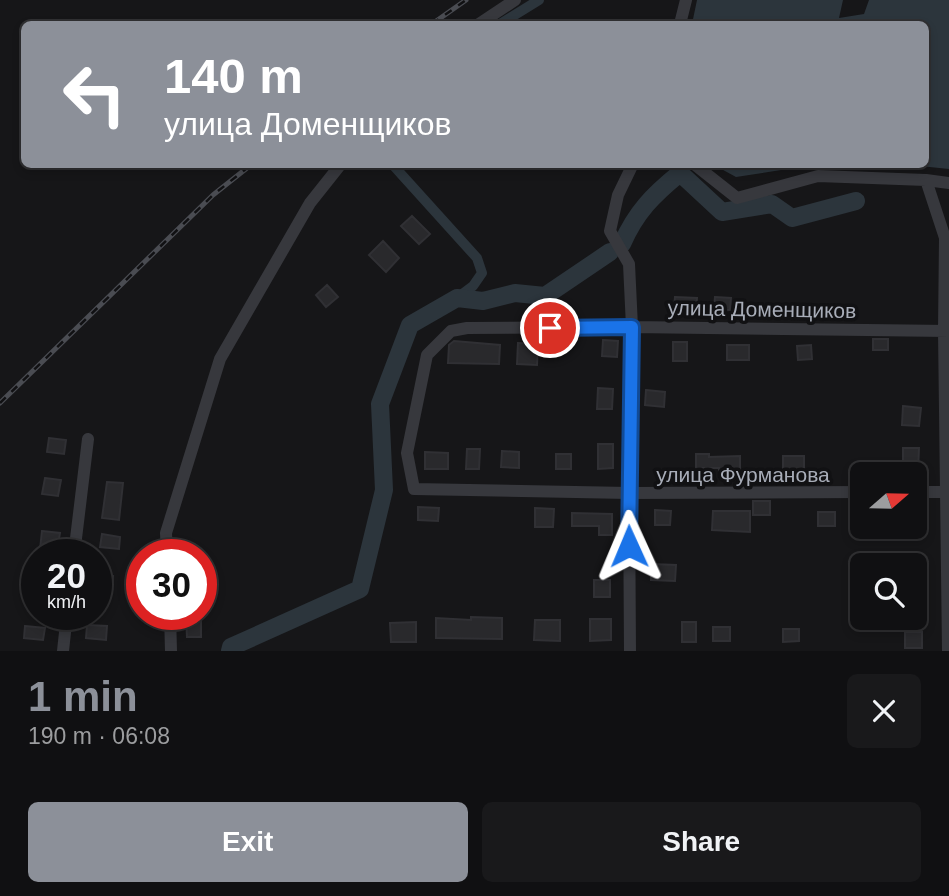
<!DOCTYPE html>
<meta charset="utf-8">
<style>
:root{--surface:#101012;--page:#19191b;--text:#f1f3f6;--muted:#9c9d9f;--line:#303032;--accent:#8c9099}
body{margin:0;font-family:Arial,sans-serif;background:var(--page);color:var(--text);height:100vh;display:flex;flex-direction:column;font-size:26px;white-space:nowrap}
*{box-sizing:border-box;margin:0}
p{font-size:23px;color:var(--muted)}
.icon{flex:none;width:38px;height:38px;fill:none;stroke:currentColor;stroke-width:2;stroke-linecap:round;stroke-linejoin:round}
.map{position:relative;height:651px;overflow:hidden}
.panel{display:flex;flex-direction:column;background:var(--surface);flex:1}
.panel>*{flex:none}
.guide{position:absolute;left:21px;top:21px;width:908px;height:147px;border-radius:10px;box-shadow:0 4px 10px #0003,0 0 0 2px var(--line);background:#8c9099;color:#fff;overflow:hidden}
.needle{width:46px;rotate:70deg}
.buttons{position:absolute;left:850px;top:462px;display:grid;gap:14px}
.buttons a{display:grid;place-items:center;width:77px;height:77px;border-radius:10px;background:var(--surface);box-shadow:0 4px 10px #0003,0 0 0 2px var(--line);font-size:35px}
.speed{position:absolute;left:21px;top:539px;display:flex;gap:14px;font-size:35px;font-weight:700;text-align:center}
.speed>*{display:grid;place-content:center;width:91px;height:91px;border-radius:50%;background:var(--surface);box-shadow:0 4px 10px #0003,0 0 0 2px var(--line);line-height:1}
.speed small{font-size:18px;font-weight:400}
.speed .limit{border:10px solid #d22;background:#fff;color:#111}
.pin{position:absolute;display:grid;place-items:center;width:60px;height:60px;color:#fff;margin:-30px;border:4px solid #fff;border-radius:50%;box-shadow:0 2px 7px #0007}
.me{position:absolute;width:77px;margin:-38px;rotate:359deg;stroke-linejoin:round;filter:drop-shadow(0 0 5px #0008)}
.turn{display:flex;align-items:center;gap:24px;height:147px;padding:0 28px;font-size:32px}
.turn .icon{width:91px;height:91px;stroke-width:2.5}
.turn b{display:block;font-size:49px;line-height:60px}
.round{display:grid;place-items:center;flex:none;width:74px;height:74px;border-radius:10px;background:var(--page)}
.headline{display:flex;align-items:center;justify-content:space-between;height:119px;padding:0 28px}
h1{font-size:42px;font-weight:800;line-height:52px;color:var(--accent)}
.action{display:flex;gap:14px;margin-top:auto;padding:14px 28px}
.action a{flex:1;height:80px;border-radius:10px;background:var(--accent);color:#fff;font-size:28px;font-weight:800;line-height:80px;text-align:center}
.action a+a{background:var(--page);color:var(--text)}
.map>svg:first-child{display:block}
.water{fill:#2c353c}
.lines{fill:none;stroke-linecap:round;stroke-linejoin:round}
.canal{stroke:#2c353c;stroke-width:10}
.river{stroke:#2c353c;stroke-width:18}
.building{fill:#29292c;stroke:#303034;stroke-width:2}
.street{stroke:#37383d;stroke-width:12}
.rail-casing{stroke:#4a4c52;stroke-width:5}
.rail{stroke:#111113;stroke-width:2.5;stroke-dasharray:8;stroke-linecap:butt}
.route-casing{stroke:#114b97;stroke-width:18}
.route{stroke:#1a73e8;stroke-width:12}
.labels{text-anchor:middle;dominant-baseline:central;stroke-width:7;stroke-linejoin:round;paint-order:stroke}
.street-label{font-size:21px;fill:#a8adb8;stroke:#111113}
</style>
<div class="map">
<svg width="949" height="651" viewBox="0 0 949 651">
<rect width="100%" height="100%" fill="#161618"/>
<!-- water -->
<path class="water" d="M697,0H843L839,18L864,14L869,0H949V169L910,165L926,164V24H692Z
M714,165H813L736,177Z"/>
<g class="lines">
<!-- canal -->
<path class="canal" d="M500,24L539,0
M392,164L477,258L482,273L473,286L457,298"/>
<!-- river -->
<path class="river" d="M622,244C636,212 653,195 680,173L722,212L772,204L792,218L856,201
M230,651L231,647L360,589L384,490L380,404L410,325L457,298L483,301L515,293L545,296L610,252"/>
</g>
<!-- building -->
<path class="building" d="M412,216L430,234L419,244L401,226Z
M383,241L399,258L386,272L369,255Z
M327,285L338,297L326,307L316,295Z
M675,297L697,298L696,311L674,309Z
M715,297L731,298L730,310L714,309Z
M873,339H888V350H873Z
M603,340L618,341L617,357L602,356Z
M454,341L500,345L499,364L448,363L449,345Z
M673,342H687V361H673Z
M518,343L538,344L537,365L517,364Z
M727,345H749V360H727Z
M811,345L812,359L798,360L797,346Z
M598,388L613,389L612,409H597Z
M646,390L665,392L664,407L645,405Z
M903,406L921,408L919,426L902,425Z
M49,438L66,440L64,454L47,452Z
M598,444H613V468L598,469Z
M903,448H919L918,472L903,471Z
M467,449H480L479,469H466Z
M502,451L519,452V468L501,467Z
M425,452L448,453V469H425Z
M556,454H571V469H556Z
M696,454H709V457L740,456V472H719V468H696Z
M783,456H804V471H783Z
M45,478L61,480L58,496L42,494Z
M107,482L123,483L119,520L102,518Z
M753,501H770V515H753Z
M418,507L439,508L438,521L418,520Z
M535,508L554,509L553,527H535Z
M655,510L671,511L670,525H655Z
M713,511H750V532L712,530Z
M818,512H835V526H818Z
M572,513L612,514V535H599V526H572Z
M42,531L60,533L57,551L40,549Z
M102,534L120,537L119,549L100,547Z
M651,564L676,565L675,581L651,580Z
M96,573L113,576L111,592L96,589Z
M594,580H610V597H594Z
M201,617V637H187L186,618Z
M471,617L502,618V639L436,638V618L471,620Z
M590,619H611V640L590,641Z
M535,620H560V641L534,640Z
M416,622V642H391L390,623Z
M682,622H696V642H682Z
M87,625L107,626L106,640L86,638Z
M25,626L45,628L43,640L24,638Z
M713,627H730V641H713Z
M783,629H799V641L783,642Z
M905,632H922V648H905Z"/>
<g class="lines">
<!-- street -->
<path class="street" d="M479,24L515,0
M680,24L686,0
M694,164L737,198L818,176L926,180L949,183
M926,180L945,238L944,331L948,651
M863,492L629,493L414,489L407,453L427,355L451,331L467,328L632,327L949,331
M915,492H949
M74,555L88,439
M167,555L166,533L220,359L310,203L341,164
M170,614L171,651
M63,651L67,614
M630,651L629,493L632,327L629,264L610,231L618,195L633,164"/>
<defs>
<path id="rail" d="M432,24L466,0
M0,403L213,195L252,164"/>
</defs>
<!-- rail casing -->
<use href="#rail" class="rail-casing"/>
<!-- rail -->
<use href="#rail" class="rail"/>
</g>
<g class="lines">
<defs>
<path id="route" d="M550,328L632,327L629,546"/>
</defs>
<!-- route casing -->
<use href="#route" class="route-casing"/>
<!-- route -->
<use href="#route" class="route"/>
</g>
<g class="labels">
<!-- street labels -->
<g class="street-label">
<text transform="translate(762 309) rotate(1)">улица Доменщиков</text>
<text x="743" y="474">улица Фурманова</text>
</g>
</g>
</svg>
<div class="buttons">
<a><svg class="needle" viewBox="-14 -14 28 28"><path d="M0-13l5 13h-10z" fill="#e53935"/><path d="M0 13l5-13h-10z" fill="#9c9d9f"/></svg></a>
<a><svg class="icon" aria-label="search" viewBox="0 0 24 24"><circle cx="10" cy="10" r="6"/><path d="M15 15l6 6"/></svg></a>
</div>
<div class="speed"><div>20<small>km/h</small></div><div class="limit">30</div></div>
<div class="pin" style="left:550px;top:328px;background:#d93025"><svg class="icon" aria-label="arrive" viewBox="0 0 24 24"><path d="M6 21V4h12l-3 4 3 4H6"/></svg></div>
<svg class="me" style="left:629px;top:546px" viewBox="-20 -20 40 40"><path d="M0-17L14 15 0 8-14 15z" fill="#1a73e8" stroke="#fff" stroke-width="4"/></svg>
<div class="guide">
<div class="turn"><svg class="icon" aria-label="left" viewBox="0 0 24 24"><path d="M17 20v-9H6M10 6l-5 5 5 5"/></svg><div><b>140 m</b>улица Доменщиков</div></div>
</div>
</div>
<section class="panel">
<div class="headline"><div><h1>1 min</h1><p>190 m · 06:08</p></div><a class="round"><svg class="icon" aria-label="close" viewBox="0 0 24 24"><path d="M6 6l12 12M18 6L6 18"/></svg></a></div>
<div class="action"><a>Exit</a><a>Share</a></div>
</section>
